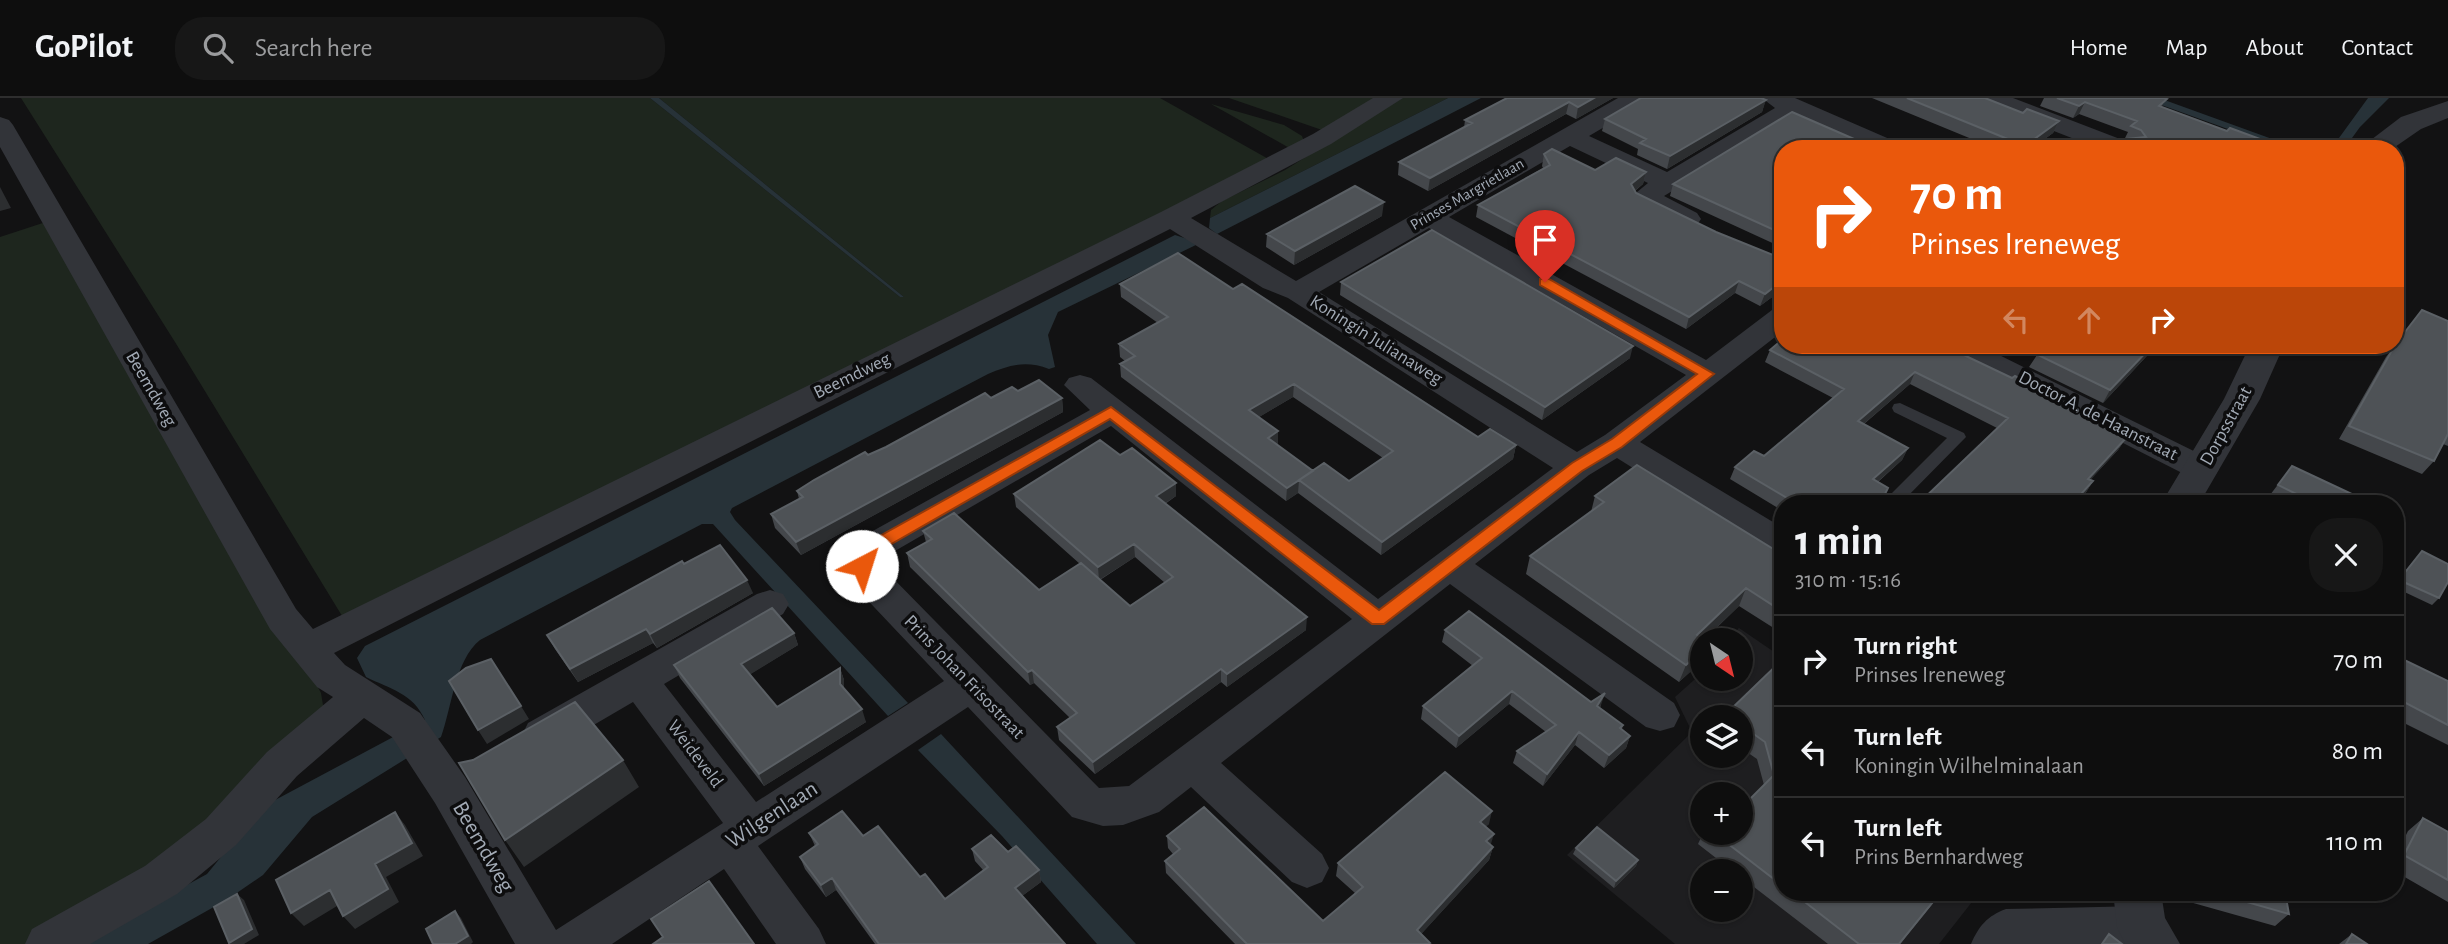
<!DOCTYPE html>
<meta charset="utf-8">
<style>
:root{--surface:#0e0e0e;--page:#171717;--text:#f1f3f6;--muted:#9b9c9e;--line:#2e2e2e}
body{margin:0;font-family:"Alegreya Sans",sans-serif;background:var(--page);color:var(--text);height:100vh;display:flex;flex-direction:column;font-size:26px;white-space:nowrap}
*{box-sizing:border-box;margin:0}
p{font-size:23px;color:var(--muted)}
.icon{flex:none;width:38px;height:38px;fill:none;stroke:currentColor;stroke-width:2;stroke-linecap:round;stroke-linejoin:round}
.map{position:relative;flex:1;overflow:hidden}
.side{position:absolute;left:1774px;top:397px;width:630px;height:406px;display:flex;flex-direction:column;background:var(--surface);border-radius:28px;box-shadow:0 2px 5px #0004,0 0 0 2px var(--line)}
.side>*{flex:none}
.hud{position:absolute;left:1774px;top:42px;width:630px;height:214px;border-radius:28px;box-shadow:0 2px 5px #0004,0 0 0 2px var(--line);background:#ea580c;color:#fff;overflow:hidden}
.needle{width:46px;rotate:145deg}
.fabs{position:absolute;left:1690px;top:530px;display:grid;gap:14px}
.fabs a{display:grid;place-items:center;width:63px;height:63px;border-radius:50%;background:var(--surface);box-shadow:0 2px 5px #0004,0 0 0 2px var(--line);font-size:35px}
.pin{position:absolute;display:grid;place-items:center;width:60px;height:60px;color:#fff;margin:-72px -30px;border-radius:50% 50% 50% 0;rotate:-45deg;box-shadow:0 0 7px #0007}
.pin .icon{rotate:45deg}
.me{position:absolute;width:77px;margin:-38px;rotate:40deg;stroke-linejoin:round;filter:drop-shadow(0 0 5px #0008)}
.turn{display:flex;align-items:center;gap:24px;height:147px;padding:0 21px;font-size:32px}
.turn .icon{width:91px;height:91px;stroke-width:2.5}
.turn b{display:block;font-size:49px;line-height:60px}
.lanes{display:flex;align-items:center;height:66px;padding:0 21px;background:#0003;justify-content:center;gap:35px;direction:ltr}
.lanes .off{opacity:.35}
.round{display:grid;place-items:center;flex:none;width:74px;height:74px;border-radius:28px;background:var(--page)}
.summary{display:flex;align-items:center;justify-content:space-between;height:119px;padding:0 21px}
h1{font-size:42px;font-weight:600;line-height:52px}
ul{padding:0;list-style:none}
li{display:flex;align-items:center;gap:21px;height:91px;padding:0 21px;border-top:2px solid var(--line)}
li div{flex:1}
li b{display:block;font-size:26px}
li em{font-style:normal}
header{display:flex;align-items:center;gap:42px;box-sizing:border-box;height:98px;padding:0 35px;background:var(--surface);border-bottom:2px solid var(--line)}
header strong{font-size:33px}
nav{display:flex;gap:38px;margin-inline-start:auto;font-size:24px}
.search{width:490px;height:63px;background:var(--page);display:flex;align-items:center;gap:18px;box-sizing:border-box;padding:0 24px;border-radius:28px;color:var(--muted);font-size:26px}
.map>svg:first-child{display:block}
.built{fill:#1e1e20;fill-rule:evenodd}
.green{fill:#1e261e}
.water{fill:#273238}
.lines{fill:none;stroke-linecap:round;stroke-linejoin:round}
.service{fill:#323439;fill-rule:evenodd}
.minor{fill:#323439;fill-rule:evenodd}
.tertiary{fill:#323439;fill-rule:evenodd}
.wall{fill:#44474b;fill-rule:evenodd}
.shaded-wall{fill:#2c2e30}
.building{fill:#4e5256;stroke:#5b6065;stroke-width:2}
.route{fill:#ea580c;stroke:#983908;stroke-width:2}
.labels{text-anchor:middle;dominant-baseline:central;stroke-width:7;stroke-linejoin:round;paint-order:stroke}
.far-street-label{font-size:16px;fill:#a2aab5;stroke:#0d0d0e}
.street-label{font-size:19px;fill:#a2aab5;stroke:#0d0d0e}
.near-street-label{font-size:23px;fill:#a2aab5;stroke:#0d0d0e}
</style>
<header>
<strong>GoPilot</strong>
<div class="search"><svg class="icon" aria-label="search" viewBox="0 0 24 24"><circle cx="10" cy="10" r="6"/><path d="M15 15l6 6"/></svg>Search here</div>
<nav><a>Home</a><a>Map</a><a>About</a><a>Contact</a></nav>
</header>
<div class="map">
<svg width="2448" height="846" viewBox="0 0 2448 846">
<rect width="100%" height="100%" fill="#121213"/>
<!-- built -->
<path class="built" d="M1739,530L1783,560V794L1979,795L1939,846H1675L1567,757L1692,634L1675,599L1703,574V581H1741V542H1727ZM1703,620H1741V658H1703ZM1703,696H1741V735H1703ZM1703,774H1741V812H1703Z"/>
<!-- green -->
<path class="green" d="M21,0H650L900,199H904L659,0H1160L1272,63L350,531L175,244Z
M1229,0H1384L1322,32Z
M1400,0H1448L1210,120L1211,112L1222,103L1285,72Z
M1211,6L1284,27L1302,38L1305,46L1293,52Z
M52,122L297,548L321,595L324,613L196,755L29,846H0V139Z"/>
<!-- water -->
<path class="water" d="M650,0H659L904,199H900Z
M1448,0H1481L1217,136L1209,130L1210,120Z
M2142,0H2159L2300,51H2283Z
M2368,0H2389L2360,29L2344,51H2331Z
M1175,137L1200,145L1058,214L1048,237L1055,269L1049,271C1026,262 1009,267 988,276L732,410L730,414L735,422L908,605L888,618L713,426H702L480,542C455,562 452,609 441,639L312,719L263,777L228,801L148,846H79L207,776L262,709L425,622C413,595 390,591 366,579L357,560L365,548Z
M941,636L1136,846H1097L1002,738L918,652Z"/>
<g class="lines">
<!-- service -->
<path class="service" d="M1900,305L1964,335L1966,339L1900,406H1881L1947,340L1894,314L1892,310L1894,306Z"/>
<!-- minor -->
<path class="minor" d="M1373,0H1403L1331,46L1191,120L1296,183L1618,0H1648L1645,5L1589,38L1667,74L1775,10L1762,0H1795L1901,46L1905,51H1870L1796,18L1664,98L1697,115L1701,121L1697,127H1677L1634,105L1631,99L1648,85L1570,48L1449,119L1706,262L1772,212L1783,210V233L1640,344L1783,430V460L1770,456L1617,360L1589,377L1475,466L1674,605L1680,617L1674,629L1660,633L1646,629L1450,486L1221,665L1322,756L1329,770L1322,784L1307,790L1292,784L1191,689L1159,714L1123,727L1103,728L1072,719L968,609L758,748L819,831L826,846H776L724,771L612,846H515L435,705L392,639L364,620L297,678L236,747L177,796L90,846H25L32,831L145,768L206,721L267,654L333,599L317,589L270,531L0,49V19L9,22L13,27L296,511L313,531L1161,114L1313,36ZM1429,130L1686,277L1605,337L1577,354L1319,194ZM1170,131L1263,190L1288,200L1553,370L1378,501L1091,280L1080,277L1069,280L1064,287L1090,312L862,439L851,449L844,468L857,491L944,583L756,704L664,586L783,516L789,506L783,496L770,492L757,496L528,625L522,637L528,649L542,654L556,649L633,604L723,725L556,832L465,679L420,615L345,567L334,555ZM1111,328L1352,521L1129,688L1099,690L880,467L888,457Z
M1979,0H2013L2133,46L2137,51H2100L1982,5Z
M1940,247H1979L2214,363L2219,371L2214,379L2202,383L2190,379L1944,254Z
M2142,808L2158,814L2165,829L2158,844L2152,846H1971C1979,828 1987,818 2006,811Z"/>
<!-- tertiary -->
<path class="tertiary" d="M2448,3V20L2421,31L2392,51H2359L2401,19Z
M2250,247H2284L2260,301L2199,406H2161L2224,301Z
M2113,794H2161L2165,820L2180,846H2125L2117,829Z"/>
</g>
<!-- wall -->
<path class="wall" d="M1507,0H1613L1576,21L1566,16L1428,93L1398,77L1399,64L1464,30L1465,22Z
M1641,0H1766L1762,14L1667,71L1637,57L1638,51L1602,33L1605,21Z
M1872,0H1985L2023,15L2059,23L2053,35L2031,51H1996Z
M2044,0H2164L2162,9L2227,33L2263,42L2257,51H2105L2127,41L2125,40L2128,34L2079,16L2073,20L2040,8Z
M1783,51V150L1670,98L1673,86Z
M1544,56L1595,72L1646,74L1643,86L1635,93L1636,95L1716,134L1783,161V191L1760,208L1735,195L1686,231L1476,119L1478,107L1543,70L1542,68Z
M1382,118L1294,167L1266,149L1267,136Z
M1341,184L1630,260L1542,322L1340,197Z
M1120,186L1233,191L1478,339L1516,347L1513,361L1381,457L1298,395L1286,403L1121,279L1120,266L1125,263L1120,259L1119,246L1158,225L1121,199ZM1293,299L1383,360L1349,383L1313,373L1277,347L1278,333L1259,319Z
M2448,223V348L2443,346L2434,363L2422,376L2339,341L2386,259L2395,247Z
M2024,247H2157L2103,305L2029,269L2039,254Z
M1770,252L2012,280L2122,332L2119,337L2126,340L2118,352L2090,382L2093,383L2085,396L1997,330L1910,286L1864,326L1908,350L1902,362L1878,384L1885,396L1917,406H1783V413L1730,381L1735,369L1764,358L1833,300L1765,264Z
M1018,293L1062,300L1063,314L801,457L775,430L771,416L799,401L797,393L991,300Z
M1120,357L1176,398L1165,406L1306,532L1227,589L1221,584L1095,676L1059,642L1057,629L1070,620L1034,585L1030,587L910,469L907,455L926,444L923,433L1039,492L1080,466L1016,409L1014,396ZM1135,459L1165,485L1130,508L1100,482Z
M2292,368L2373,406H2277L2267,401Z
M1595,398L1783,457V536L1739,508L1704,542L1702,563L1679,584L1526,476L1530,458L1591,414Z
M2422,453L2439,500L2432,507L2396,490V484Z
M684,466L753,495L657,550L653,545L578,584L555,551L547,537Z
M1445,532L1591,604L1601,607L1600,610L1623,627L1622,631L1630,638L1626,650L1604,670L1575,647L1543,688L1513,665L1517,653L1546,634L1509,606L1456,650L1421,621L1423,608L1473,568L1442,544Z
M794,535L798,547L750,576L777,609L840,570L844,582V590L866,624L764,688L680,580L674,567Z
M2396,558L2448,583V647L2396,621Z
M1783,561V794H1942L1900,846H1828L1741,779V774H1734L1698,746L1703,735H1741L1742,709L1764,687L1757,661L1741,650V620H1724L1726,616Z
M2423,720L2448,734V804L2396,774V757L2408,733Z
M1489,726L1485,729L1491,747L1493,749L1489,762L1421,836L1430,845L1429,846H1235L1166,775L1165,763L1173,756L1168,750L1167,738L1323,823L1355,795L1336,778L1338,765Z
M809,735L863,738L920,779L945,801L983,772L975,763L972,751L1008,754L1039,772L1041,784L1022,798L1065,846H875L836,792L826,799L805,771L800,759L815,748Z
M1576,750L1638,762L1636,768L1614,790L1573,756Z
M2178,794H2285L2289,816L2275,828L2179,801Z
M2352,836L2367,846H2339Z"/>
<!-- shaded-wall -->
<path class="shaded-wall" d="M1594,0H1613L1576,21L1578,9Z
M1761,0H1766L1765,3L1766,2L1762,14L1667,71L1670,58Z
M1569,4L1566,16L1428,93L1430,80Z
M2085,4L2079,16L2073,20L2079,8Z
M2059,23L2053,35L2031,51H2023L2025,48Z
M1646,74L1643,86L1628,98L1631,86Z
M0,89L11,110L0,113Z
M1384,104L1382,118L1294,167L1295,153Z
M1783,179V191L1760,208L1765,196Z
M1739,183L1735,195L1686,231L1689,219Z
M2153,247H2157L2103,305L2110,292Z
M1633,248L1630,260L1542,322L1545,309Z
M1915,274L1910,286L1853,335L1858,323Z
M1294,286L1293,299L1249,325V312Z
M1062,300L1063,314L801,457L796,444Z
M1278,333V346L1267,353L1268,340Z
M2126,340L2118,352L2080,393L2088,381Z
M1516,347L1513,361L1381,457L1382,444Z
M1908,350L1902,362L1867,393L1873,381Z
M1313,373L1299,382L1298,395L1286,403L1287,390Z
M2093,383L2085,396L2075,406H2072Z
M1176,385V398L1156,411V398Z
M1134,446L1135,459L1099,482L1098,469Z
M747,482L753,495L657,550L650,536Z
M1746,490L1739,508L1690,555L1697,537Z
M1307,519L1306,532L1227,589V576Z
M646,531L653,545L578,584L570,571Z
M794,535L798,547L746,579L741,566Z
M1703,552L1702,563L1679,584L1686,567Z
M840,570L844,582V598L840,586Z
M1221,571V584L1095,676L1093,664Z
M1032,572L1034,585L1030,587L1028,574Z
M1512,593L1509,606L1456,650L1459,638Z
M1605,595L1601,607L1593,621L1597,608Z
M521,608L529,621L487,646L478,632Z
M862,611L866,624L764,688L759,676Z
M1579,634L1575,647L1543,688L1547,676Z
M1630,638L1626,650L1604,670L1609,657Z
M623,662L639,689L524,769L505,742Z
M1492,713L1489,726L1476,737L1480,724Z
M395,714L405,727L423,758L386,779L399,804L355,831L343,818L375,766Z
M1494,736L1490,749L1486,743Z
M1493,749L1489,762L1414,844L1417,832Z
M1638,762L1636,768L1614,790L1616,783Z
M1039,772L1041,784L1018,801L1015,790Z
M832,780L836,792L826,799L821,787Z
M330,792L342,805L304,828L291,815Z
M237,796L244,802L259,837L244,846H230L229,845Z
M455,813L461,820L473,844L471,846H455Z"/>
<!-- building -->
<path class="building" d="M1507,0H1594L1578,9L1569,4L1430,80L1399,64L1472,25L1465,22Z
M1641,0H1761L1766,2L1670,58L1640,45L1646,41L1605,21Z
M1907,0H1985L2023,15L2027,11L2059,23L2025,48Z
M2057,0H2164L2167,1L2159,8L2227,33L2230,30L2263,42L2254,50L2256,51H2105L2116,42L2146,39L2141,32L2131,28L2137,23L2085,4L2079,8Z
M1792,14L1877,51H1783V136L1673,86Z
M1552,51L1595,72L1616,60L1646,74L1631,86L1636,95L1716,134L1783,161V182L1765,196L1739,183L1689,219L1478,107L1550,67L1544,56Z
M1355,88L1384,104L1295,153L1267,136Z
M1432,132L1633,248L1545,309L1341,184Z
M1178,155L1233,191L1242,186L1478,339L1490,331L1516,347L1382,444L1299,382L1324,365L1349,383L1393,353L1294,286L1249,312L1278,333L1268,340L1313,373L1287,390L1120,266L1135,258L1119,246L1168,219L1120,186Z
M2422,212L2448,223V336L2434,363L2349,328L2395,247Z
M1783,241V247H1943L2012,280L2015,278L2122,332L2118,336L2126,340L2088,381L2093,383L2072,406H1918L2008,320L1915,274L1858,323L1908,350L1873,381L1888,390L1885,396L1900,397L1917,406H1797L1735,369L1754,353L1764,358L1844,291L1770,252Z
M2046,247H2153L2110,292L2036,256Z
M1039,282L1062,300L796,444L771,416L803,399L797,393L814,382L865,354L868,357L886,349L985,295L991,300L1012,289L1018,293Z
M1100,342L1120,357L1132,350L1176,385L1156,398L1307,519L1227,576L1221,571L1093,664L1057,629L1077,615L1032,572L1028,574L907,455L932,441L923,433L954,415L1039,492L1081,465L1130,508L1173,479L1134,446L1098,469L1014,396Z
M1637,367L1783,457V514L1746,490L1697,537L1704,542H1703V552L1686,567L1530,458L1604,404L1595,398Z
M2292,368L2373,406H2317L2278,387Z
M720,447L747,482L650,536L646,531L570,571L547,537L682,463L684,466Z
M2422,453L2448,466V484L2439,500L2399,482Z
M772,510L794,535L741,566L777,609L840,570V586L862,611L759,676L674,567Z
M1469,513L1591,604L1605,595L1597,608L1623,627L1620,630L1630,638L1609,657L1579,634L1547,676L1517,653L1556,627L1512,593L1459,638L1423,608L1482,560L1445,532Z
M2396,558L2448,583V627L2396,600Z
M491,561L521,608L478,632L449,583L466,570Z
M1783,561V788L1714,735H1741V708L1742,709L1774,677L1765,644L1741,627V620H1731L1726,616Z
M575,604L623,662L505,742L459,665L473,662Z
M1445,674L1492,713L1480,724L1494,736L1486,743L1493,749L1417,832L1430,845L1428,846H1247L1165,763L1180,751L1167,738L1204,709L1323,823L1363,789L1338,765Z
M842,713L863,738L878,728L920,779L925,776L945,801L988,769L972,751L991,737L1008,754L1016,748L1039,772L1015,790L1065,846H879L832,780L821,787L800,759L818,746L809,735Z
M395,714L412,745L375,766L388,791L343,818L330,792L291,815L276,782Z
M2423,720L2448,734V782L2404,757Z
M1597,729L1638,762L1616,783L1576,750Z
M709,783L754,846H653L663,839L651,821Z
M1792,794H1941L1899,846H1859Z
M2212,794H2285L2289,816Z
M237,796L252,831L229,845L214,809Z
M455,813L468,838L455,846H433L426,831Z
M2109,836L2122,846H2102Z
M2352,836L2367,846H2346Z"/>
<!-- route -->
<path class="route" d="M1540,181H1549L1714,276L1622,349L1582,373L1384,526H1372L1110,321L881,452L871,461L868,473L862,475L854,468L858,454L869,444L1111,309L1379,512L1572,365L1612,341L1697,276L1540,187Z"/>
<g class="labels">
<!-- far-street labels -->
<g class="far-street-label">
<text transform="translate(1467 96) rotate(-30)">Prinses Margrietlaan</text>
</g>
<!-- street labels -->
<g class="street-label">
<text transform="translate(1376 242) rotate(32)">Koningin Julianaweg</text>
<text transform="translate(852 278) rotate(-26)">Beemdweg</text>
<text transform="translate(151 291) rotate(60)">Beemdweg</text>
<text transform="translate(2098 318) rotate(27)">Doctor A. de Haanstraat</text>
<text transform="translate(2226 328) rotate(-61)">Dorpsstraat</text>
<text transform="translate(964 579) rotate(46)">Prins Johan Frisostraat</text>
<text transform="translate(695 656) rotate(53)">Weideveld</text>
</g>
<!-- near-street labels -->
<g class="near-street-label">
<text transform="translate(772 717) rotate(-33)">Wilgenlaan</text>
<text transform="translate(483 749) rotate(60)">Beemdweg</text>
</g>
</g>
</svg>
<div class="fabs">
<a><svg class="needle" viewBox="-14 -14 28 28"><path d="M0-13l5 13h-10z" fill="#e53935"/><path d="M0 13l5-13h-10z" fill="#9b9c9e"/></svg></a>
<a><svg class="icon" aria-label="layers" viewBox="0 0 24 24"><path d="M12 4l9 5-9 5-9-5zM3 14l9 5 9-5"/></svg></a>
<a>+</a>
<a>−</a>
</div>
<div class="pin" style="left:1545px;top:184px;background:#d93025"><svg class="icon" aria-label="arrive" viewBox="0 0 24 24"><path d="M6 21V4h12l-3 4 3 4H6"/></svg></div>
<svg class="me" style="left:862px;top:468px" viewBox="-20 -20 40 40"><circle r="19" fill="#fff"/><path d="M0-13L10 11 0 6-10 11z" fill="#ea580c"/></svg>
<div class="hud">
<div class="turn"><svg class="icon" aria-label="right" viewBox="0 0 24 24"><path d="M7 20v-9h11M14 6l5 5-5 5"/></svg><div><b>70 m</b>Prinses Ireneweg</div></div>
<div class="lanes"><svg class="icon off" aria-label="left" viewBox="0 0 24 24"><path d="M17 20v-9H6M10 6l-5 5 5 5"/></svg><svg class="icon off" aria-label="ahead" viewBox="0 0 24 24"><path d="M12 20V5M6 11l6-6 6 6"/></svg><svg class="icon" aria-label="right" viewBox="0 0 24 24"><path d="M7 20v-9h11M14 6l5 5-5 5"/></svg></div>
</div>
<section class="side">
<div class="summary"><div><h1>1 min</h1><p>310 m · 15:16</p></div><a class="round"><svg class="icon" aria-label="close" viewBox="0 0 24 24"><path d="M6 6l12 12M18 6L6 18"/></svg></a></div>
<ul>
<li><svg class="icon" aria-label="right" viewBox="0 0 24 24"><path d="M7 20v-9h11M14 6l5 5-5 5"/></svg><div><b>Turn right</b><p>Prinses Ireneweg</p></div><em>70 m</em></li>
<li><svg class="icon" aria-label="left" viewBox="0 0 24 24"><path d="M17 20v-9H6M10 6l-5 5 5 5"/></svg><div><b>Turn left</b><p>Koningin Wilhelminalaan</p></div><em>80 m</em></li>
<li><svg class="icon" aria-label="left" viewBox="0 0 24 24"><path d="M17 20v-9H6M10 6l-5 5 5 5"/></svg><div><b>Turn left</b><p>Prins Bernhardweg</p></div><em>110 m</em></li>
</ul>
</section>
</div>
